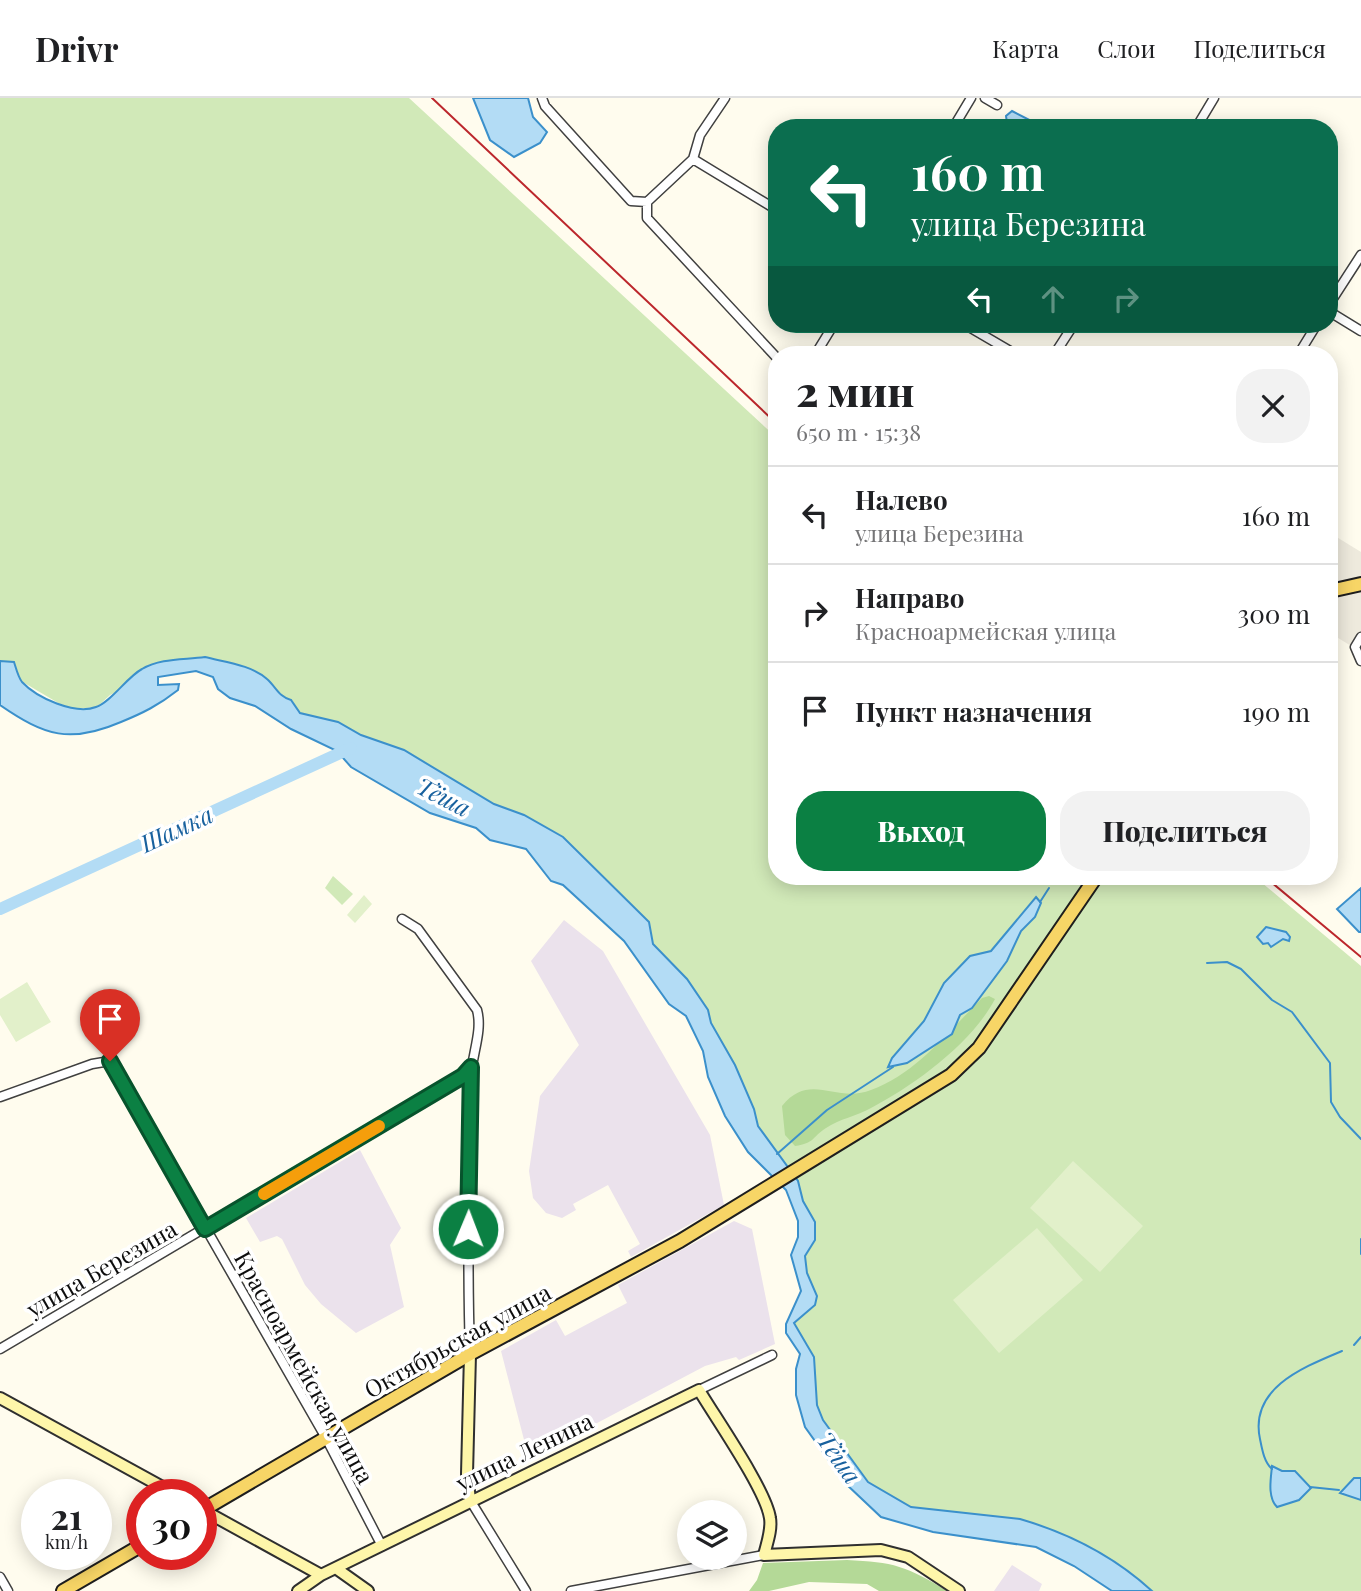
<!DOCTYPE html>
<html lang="ru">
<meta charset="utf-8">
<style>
:root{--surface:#fff;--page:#f2f2f2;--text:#202124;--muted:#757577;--line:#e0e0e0;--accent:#0b8043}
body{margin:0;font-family:"Playfair Display",serif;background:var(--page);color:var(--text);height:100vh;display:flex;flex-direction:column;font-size:26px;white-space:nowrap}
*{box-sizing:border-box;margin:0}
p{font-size:23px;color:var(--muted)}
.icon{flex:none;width:38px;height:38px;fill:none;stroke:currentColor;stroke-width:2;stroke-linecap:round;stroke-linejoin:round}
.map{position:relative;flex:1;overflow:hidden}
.side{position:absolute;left:768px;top:248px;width:570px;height:539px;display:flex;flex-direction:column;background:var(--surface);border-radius:28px;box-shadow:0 4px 18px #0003}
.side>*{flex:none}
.banner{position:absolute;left:768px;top:21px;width:570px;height:214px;border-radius:28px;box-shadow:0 4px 18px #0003;background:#0b6e4f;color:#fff;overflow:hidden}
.tools{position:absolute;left:677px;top:1402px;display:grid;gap:14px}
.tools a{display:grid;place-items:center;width:70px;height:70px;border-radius:50%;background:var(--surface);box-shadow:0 4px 18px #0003;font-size:35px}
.speed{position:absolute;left:21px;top:1381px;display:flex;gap:14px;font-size:35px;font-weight:700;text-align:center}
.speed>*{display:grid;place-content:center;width:91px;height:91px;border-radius:50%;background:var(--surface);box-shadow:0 4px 18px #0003;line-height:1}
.speed small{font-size:18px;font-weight:400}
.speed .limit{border:10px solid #d22;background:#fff;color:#111}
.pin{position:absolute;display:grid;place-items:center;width:60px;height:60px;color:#fff;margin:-72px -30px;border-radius:50% 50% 50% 0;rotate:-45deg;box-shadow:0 0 7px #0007}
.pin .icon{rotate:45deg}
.me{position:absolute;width:77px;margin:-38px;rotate:1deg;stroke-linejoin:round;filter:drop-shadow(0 0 5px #0008)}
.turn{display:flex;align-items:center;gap:24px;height:147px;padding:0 28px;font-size:32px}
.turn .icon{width:91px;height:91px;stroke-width:2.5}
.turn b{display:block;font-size:49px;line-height:60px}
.lanes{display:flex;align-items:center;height:66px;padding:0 28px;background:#0003;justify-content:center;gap:35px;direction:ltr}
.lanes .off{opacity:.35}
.round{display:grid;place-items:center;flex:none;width:74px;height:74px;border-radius:28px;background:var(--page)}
.headline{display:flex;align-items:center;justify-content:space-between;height:119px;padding:0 28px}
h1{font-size:42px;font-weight:800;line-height:52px}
.primary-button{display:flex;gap:14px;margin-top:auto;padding:14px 28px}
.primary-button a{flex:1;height:80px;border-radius:28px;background:var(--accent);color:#fff;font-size:28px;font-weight:800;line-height:80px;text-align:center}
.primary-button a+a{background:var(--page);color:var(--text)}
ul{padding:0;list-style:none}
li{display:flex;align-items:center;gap:21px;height:98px;padding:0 28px;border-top:2px solid var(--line)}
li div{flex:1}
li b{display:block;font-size:26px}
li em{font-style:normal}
header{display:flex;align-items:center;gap:42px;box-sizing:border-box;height:98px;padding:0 35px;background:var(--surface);border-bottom:2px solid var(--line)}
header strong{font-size:33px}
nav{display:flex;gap:38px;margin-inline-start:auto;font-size:24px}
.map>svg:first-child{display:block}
.industrial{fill:#ebe2ec}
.green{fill:#d1e9b8}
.forest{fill:#b4d997}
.pitch{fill:#e2f0ca}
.plaza{fill:#eeeadd}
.water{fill:#b3dcf5;stroke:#3b90cb;stroke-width:2}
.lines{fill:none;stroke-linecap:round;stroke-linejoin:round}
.stream{stroke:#3b90cb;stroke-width:2}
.river{stroke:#b3dcf5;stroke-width:12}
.street-casing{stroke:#404040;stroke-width:11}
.secondary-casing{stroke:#2f2f2f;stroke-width:14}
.primary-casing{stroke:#1e1e1e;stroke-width:16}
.street{stroke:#fff;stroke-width:8}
.secondary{stroke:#fef6aa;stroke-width:10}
.primary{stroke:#f7d566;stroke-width:12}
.rail{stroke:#bc272c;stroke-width:2}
.route-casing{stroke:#07532c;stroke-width:18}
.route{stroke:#0b8043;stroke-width:12}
.slow{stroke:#f59e0b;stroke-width:12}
.labels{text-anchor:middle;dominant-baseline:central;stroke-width:7;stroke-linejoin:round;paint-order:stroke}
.street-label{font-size:23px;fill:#0d0d0d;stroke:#fff}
.water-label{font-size:24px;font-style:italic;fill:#18619e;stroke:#fff}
</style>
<header>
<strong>Drivr</strong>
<nav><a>Карта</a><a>Слои</a><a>Поделиться</a></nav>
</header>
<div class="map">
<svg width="1361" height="1493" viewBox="0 0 1361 1493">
<rect width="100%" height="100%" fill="#fffcee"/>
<!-- industrial -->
<path class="industrial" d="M564,822L603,853L710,1037L724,1107L631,1159L628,1153L640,1146L608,1087L573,1106L576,1112L562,1120L546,1115L533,1100L529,1073L540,998L579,947L531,863Z
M360,1052L401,1130L390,1147L404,1209L356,1235L321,1206L305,1187L282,1141L277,1138L260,1144L246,1120Z
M734,1123L752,1131L775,1246L739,1262L736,1259L705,1268L529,1361L501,1253L556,1222L565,1238L627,1205L618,1187Z
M1012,1467L1042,1486L1039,1493H994Z"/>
<!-- green -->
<path class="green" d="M0,0H409L777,340V779H1255L1361,868V1493H1152C1115,1459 1068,1435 1020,1421L911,1409L868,1384L823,1322L817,1306L808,1247L796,1233L794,1225L815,1207L817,1198L807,1175L805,1158L815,1142V1124L803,1103L798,1083L758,1028L754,1011L735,967L711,925L708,912L653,846L649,824L563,739L524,717L494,706L404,652L361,637L337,624L300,615L292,602L284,601L267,581L205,559L174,564L110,597L97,609L74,611L60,606L21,583L14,564L0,563Z
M333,778L353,796L342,807L325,790Z"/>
<!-- forest -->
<path class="forest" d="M989,898L995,901C972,945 915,987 871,1010C857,1018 839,1021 826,1030C811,1040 815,1045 795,1048L785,1037L782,1008C810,973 836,1006 871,992C917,975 948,934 982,900Z
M847,1462C893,1464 907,1468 947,1493H879L867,1486L809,1484L769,1493H749L757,1482L763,1465Z"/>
<!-- pitch -->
<path class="pitch" d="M364,797L372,806L355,825L347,817Z
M27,884L51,924L16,944L0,917V901Z
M1073,1063L1143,1128L1100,1174L1030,1110Z
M1037,1130L1083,1182L999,1255L953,1202Z"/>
<!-- plaza -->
<path class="plaza" d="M1330,435L1361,454V554L1330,535Z"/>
<!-- water -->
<path class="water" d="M473,0H528L533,19L547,34L540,45L514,59L490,42Z
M1012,13L1045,30H1013L1007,25L1006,18Z
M205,559C224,564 252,567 267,581C276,589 279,599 291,602L300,615L338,624L361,637L404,652L494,706L524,717L563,739L649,824L653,846L687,881L708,912L711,925L735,967L754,1011L758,1028L798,1083L803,1103L815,1124V1142L805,1158L807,1175L817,1198L815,1207L794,1225L814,1259L817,1307L823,1322L868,1384L911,1409L1020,1421C1068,1435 1115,1459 1152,1493H1112L1074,1468L1036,1449L933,1434L881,1419L845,1385L805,1329L796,1297V1271L800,1256L786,1235V1226L801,1193L791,1157L798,1139V1123L786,1092L748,1054L725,1018L708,979L703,953L686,918L669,906L624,843L563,787L551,783L526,751L490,742L476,730L430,715L351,669L337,653L291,631L255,608L230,600L218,591L213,579L196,573L158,579V587L179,586L178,592C159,607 143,615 121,624C70,646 45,638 0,607V563L14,564C16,570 18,579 22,584C37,600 75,617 96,609C111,604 127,579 142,571C161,560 183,562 205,559Z
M1361,790V834H1359L1337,811Z
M1036,799L1041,805L1035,819L1021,833L1007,863L972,910L960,917L952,936L907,965L888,969L892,960L924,923L944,885L970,858L991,853Z
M1266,829L1286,834L1290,839L1289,843L1283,841L1271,849L1268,845L1263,846L1257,839Z
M1272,1368L1282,1373H1295L1311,1390L1299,1402L1277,1409C1267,1399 1271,1380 1272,1368Z
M1354,1380H1361V1402L1340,1395Z"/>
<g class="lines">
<!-- stream -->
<path class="stream" d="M1040,804L1049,790
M1207,865L1227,864L1241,871L1272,902L1292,914L1330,965L1331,1004L1340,1019L1361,1041
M777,1056L827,1012L893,969
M1361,1141V1156
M1354,1247L1361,1239
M1272,1371C1264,1364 1262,1351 1260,1341C1249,1290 1304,1269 1342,1253
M1310,1389L1339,1392"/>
<!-- river -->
<path class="river" d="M0,811L351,650"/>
<defs>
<path id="street" d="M542,0L545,8L631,103L647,104L693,61L700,37L725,0
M985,0L997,7
M953,30L971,0
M1196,30L1214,0
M693,61L777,112
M647,104V120L777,260
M1330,205L1361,157
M1330,214L1361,233
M964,226L1017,257
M815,257L834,226
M1054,257L1074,226
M1298,257L1317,226
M1361,539L1355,549L1361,563
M402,821L418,831L477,912C483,934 471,958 471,981C469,1073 467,1164 470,1256
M0,999L92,966L110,963L326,1340L382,1448
M0,1251L462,978L471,969
M699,1292L772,1257
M470,1402L526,1493
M0,1479L8,1493
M571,1493L764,1457"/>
<path id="secondary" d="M0,1300L175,1396
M470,1402L467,1376L470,1256
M201,1411L321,1477
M337,1471L368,1493
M298,1493L321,1477L699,1292C715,1319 766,1392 770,1420C772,1432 767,1445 764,1457L881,1452L908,1459L959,1493"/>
<path id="primary" d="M1330,493L1361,486
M201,1413L470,1256L680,1143L951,977L979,950L1096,779
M63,1493L142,1447"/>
</defs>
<!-- street casing -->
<use href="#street" class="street-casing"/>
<!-- secondary casing -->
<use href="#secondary" class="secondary-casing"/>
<!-- primary casing -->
<use href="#primary" class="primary-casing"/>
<!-- street -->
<use href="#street" class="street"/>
<!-- secondary -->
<use href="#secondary" class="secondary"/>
<!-- primary -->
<use href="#primary" class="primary"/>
<!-- rail -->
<path class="rail" d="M432,0L777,326
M1265,779L1361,859"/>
</g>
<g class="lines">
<defs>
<path id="route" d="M110,963L205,1131L463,978L471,969L468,1131"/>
</defs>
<!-- route casing -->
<use href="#route" class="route-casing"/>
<!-- route -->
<use href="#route" class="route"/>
<!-- slow -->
<path class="slow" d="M264,1096L379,1028"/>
</g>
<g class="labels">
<!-- street labels -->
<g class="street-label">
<text transform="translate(101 1170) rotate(-30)">улица Березина</text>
<text transform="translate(457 1242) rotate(-29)">Октябрьская улица</text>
<text transform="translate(305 1269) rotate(61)">Красноармейская улица</text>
<text transform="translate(524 1353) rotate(-26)">улица Ленина</text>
</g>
<!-- water labels -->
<g class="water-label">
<text transform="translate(444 698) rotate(27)">Тёша</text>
<text transform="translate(176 730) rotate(-25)">Шамка</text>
<text transform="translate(840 1359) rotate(55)">Тёша</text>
</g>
</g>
</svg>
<div class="tools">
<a><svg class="icon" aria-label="layers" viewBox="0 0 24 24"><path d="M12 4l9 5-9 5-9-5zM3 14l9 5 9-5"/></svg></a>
</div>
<div class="speed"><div>21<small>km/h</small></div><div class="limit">30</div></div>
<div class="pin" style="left:110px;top:963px;background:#d93025"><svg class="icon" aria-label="arrive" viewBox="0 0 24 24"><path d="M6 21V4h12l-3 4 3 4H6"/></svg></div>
<svg class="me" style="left:468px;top:1131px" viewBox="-20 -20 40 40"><circle r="17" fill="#0b8043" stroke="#fff" stroke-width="3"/><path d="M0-11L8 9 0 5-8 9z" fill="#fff"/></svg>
<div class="banner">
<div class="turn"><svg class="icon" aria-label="left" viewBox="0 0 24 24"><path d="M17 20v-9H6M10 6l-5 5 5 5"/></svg><div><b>160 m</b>улица Березина</div></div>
<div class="lanes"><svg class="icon" aria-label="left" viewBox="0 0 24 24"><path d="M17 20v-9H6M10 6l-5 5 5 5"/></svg><svg class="icon off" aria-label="ahead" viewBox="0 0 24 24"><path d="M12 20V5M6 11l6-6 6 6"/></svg><svg class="icon off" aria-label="right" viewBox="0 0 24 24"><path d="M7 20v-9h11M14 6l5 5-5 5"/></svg></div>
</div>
<section class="side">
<div class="headline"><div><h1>2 мин</h1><p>650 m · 15:38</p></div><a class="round"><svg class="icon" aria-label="close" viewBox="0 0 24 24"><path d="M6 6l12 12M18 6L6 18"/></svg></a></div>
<ul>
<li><svg class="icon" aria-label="left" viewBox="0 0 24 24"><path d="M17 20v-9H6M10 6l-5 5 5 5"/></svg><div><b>Налево</b><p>улица Березина</p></div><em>160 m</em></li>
<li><svg class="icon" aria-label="right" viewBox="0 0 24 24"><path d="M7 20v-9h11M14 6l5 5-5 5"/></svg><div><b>Направо</b><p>Красноармейская улица</p></div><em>300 m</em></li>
<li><svg class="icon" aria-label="arrive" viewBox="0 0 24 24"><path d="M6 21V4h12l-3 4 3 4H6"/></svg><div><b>Пункт назначения</b></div><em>190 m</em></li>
</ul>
<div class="primary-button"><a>Выход</a><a>Поделиться</a></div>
</section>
</div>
